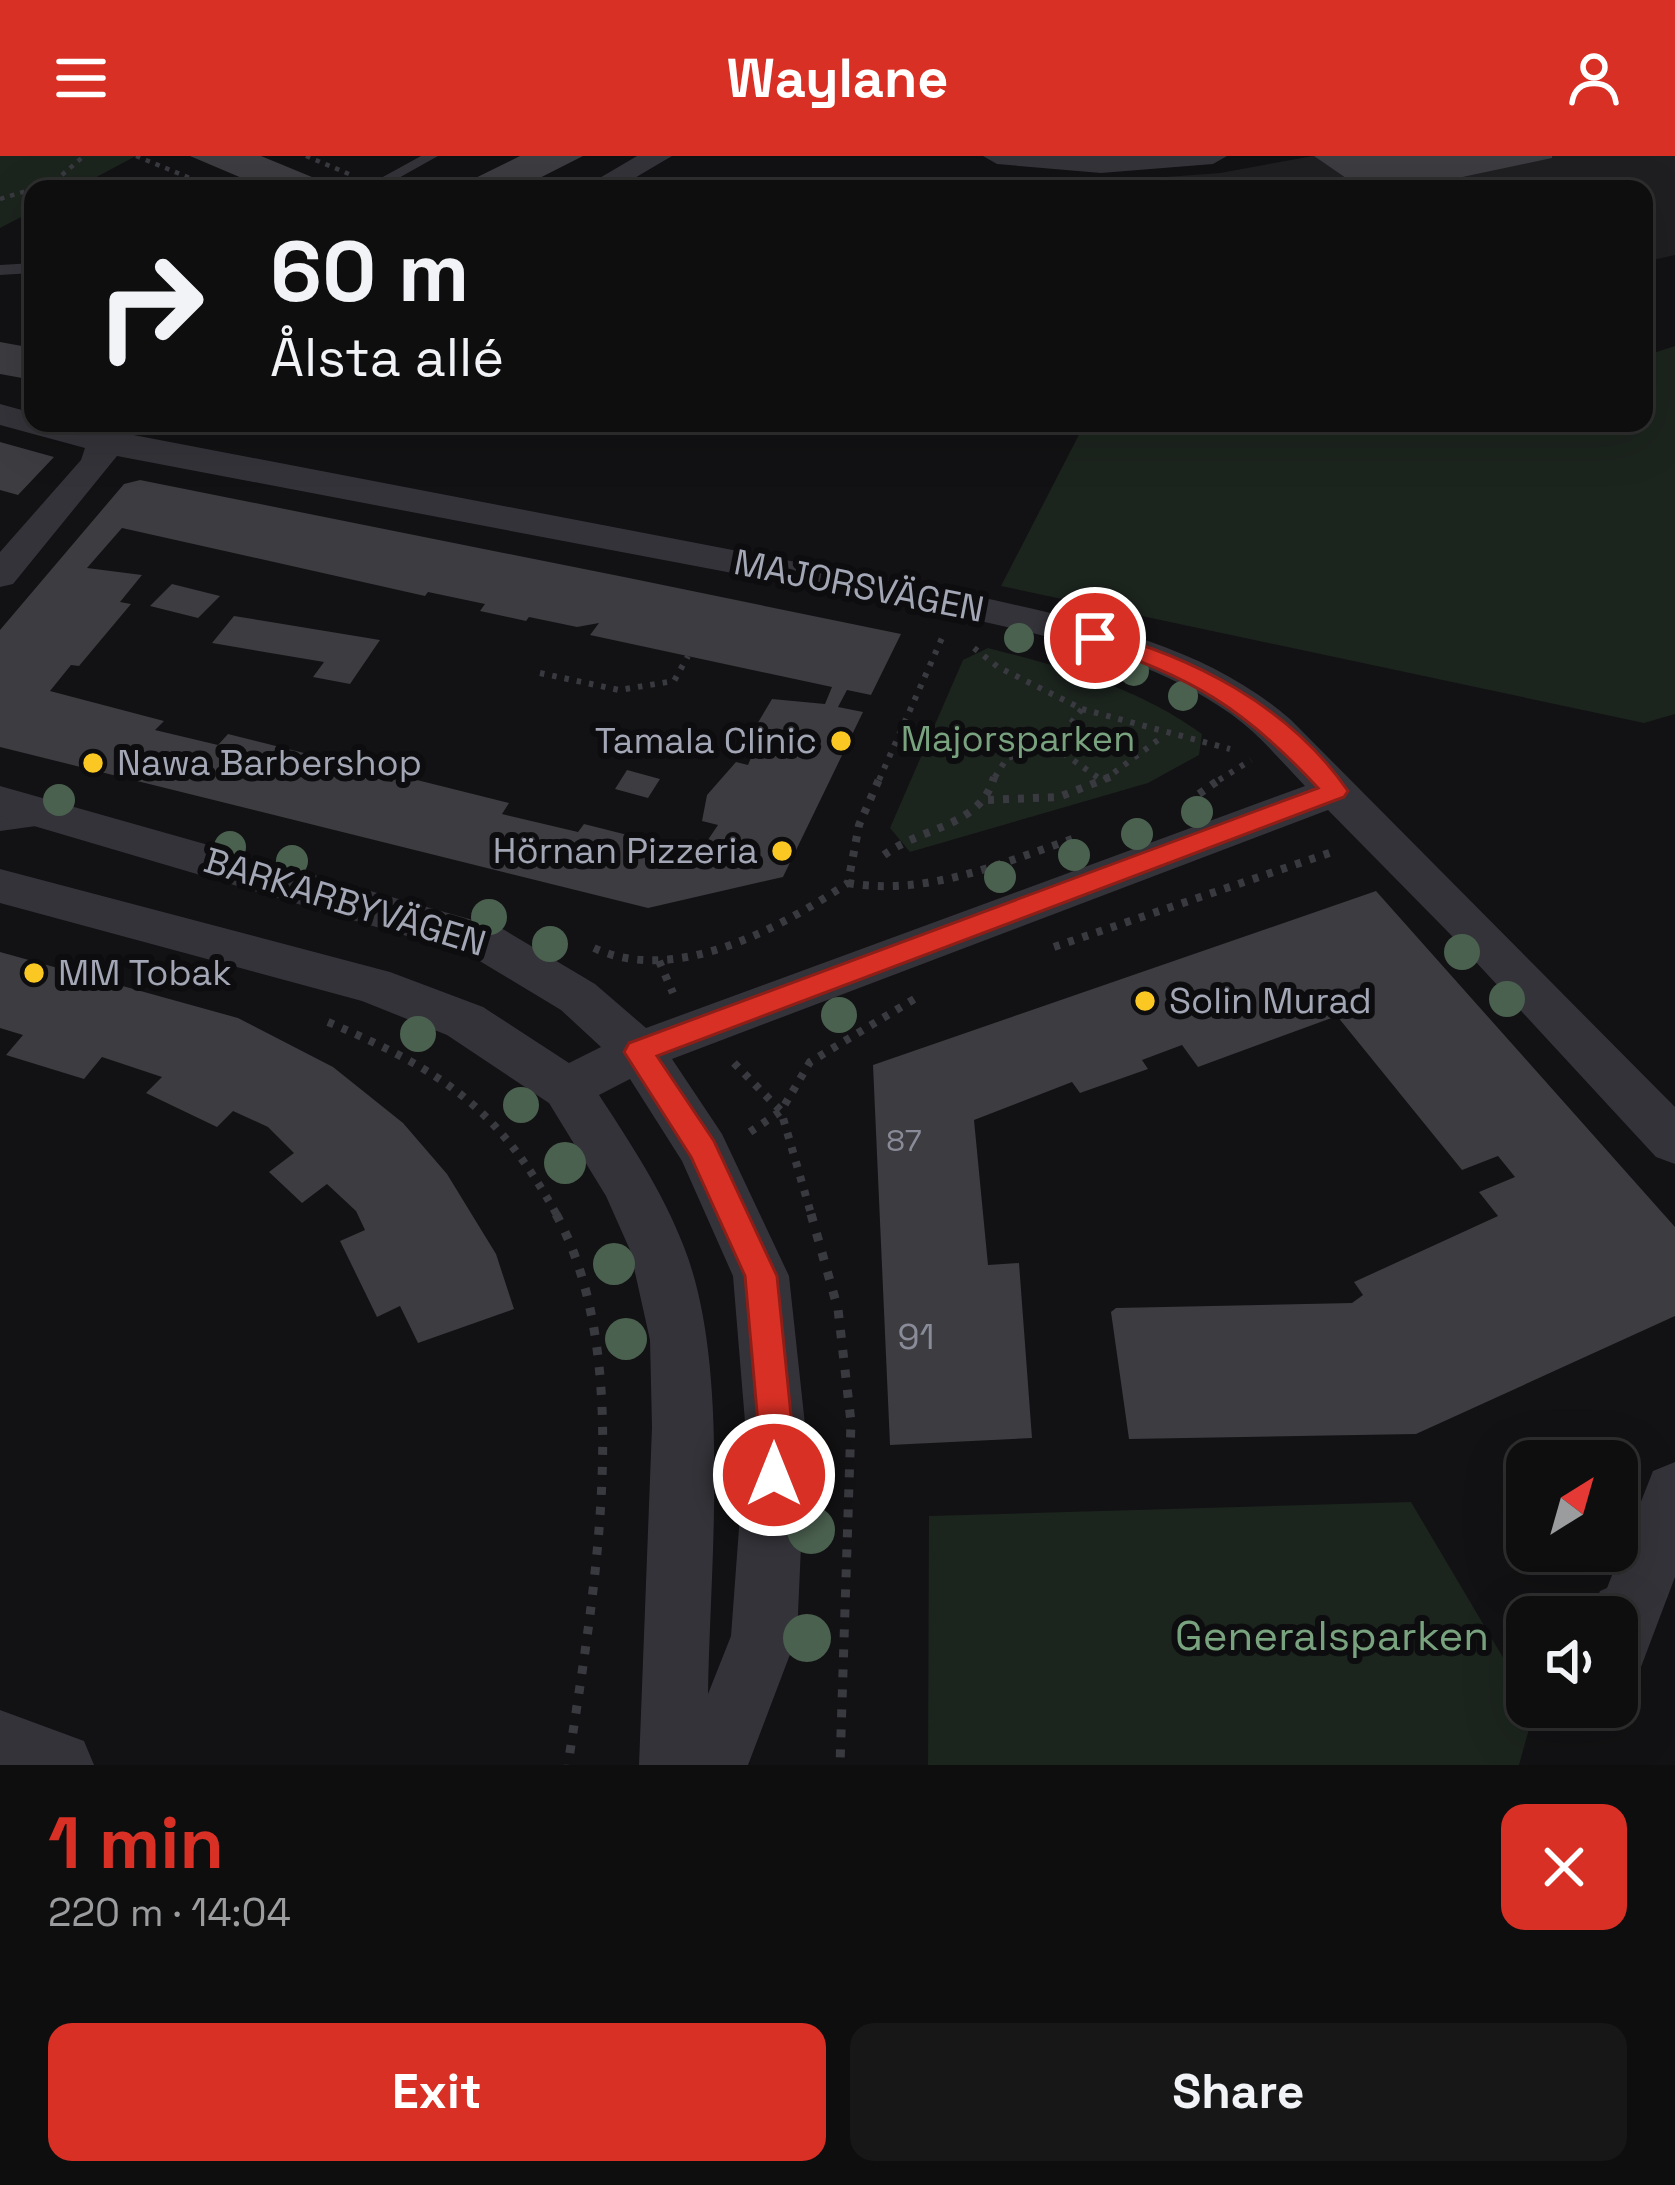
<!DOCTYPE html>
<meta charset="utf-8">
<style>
:root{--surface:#0e0e0f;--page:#171718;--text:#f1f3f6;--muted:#9b9c9e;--line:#2e2e2f;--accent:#d93025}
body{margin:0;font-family:"Space Grotesk",sans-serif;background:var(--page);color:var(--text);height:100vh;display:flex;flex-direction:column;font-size:45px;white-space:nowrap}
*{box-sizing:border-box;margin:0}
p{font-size:39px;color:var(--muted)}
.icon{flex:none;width:66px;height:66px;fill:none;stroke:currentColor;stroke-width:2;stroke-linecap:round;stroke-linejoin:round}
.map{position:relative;height:1609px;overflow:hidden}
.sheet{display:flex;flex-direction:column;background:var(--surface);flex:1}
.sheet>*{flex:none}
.top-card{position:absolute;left:24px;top:24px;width:1629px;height:252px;border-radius:24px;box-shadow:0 12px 48px #0002,0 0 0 3px var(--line);background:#0e0e0f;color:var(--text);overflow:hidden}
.needle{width:78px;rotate:37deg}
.controls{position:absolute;left:1506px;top:1284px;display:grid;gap:24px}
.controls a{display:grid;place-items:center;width:132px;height:132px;border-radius:24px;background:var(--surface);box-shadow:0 12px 48px #0002,0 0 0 3px var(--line);font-size:60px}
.pin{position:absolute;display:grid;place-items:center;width:102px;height:102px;color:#fff;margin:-51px;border:6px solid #fff;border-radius:50%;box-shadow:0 3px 12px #0007}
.me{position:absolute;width:132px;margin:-66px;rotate:0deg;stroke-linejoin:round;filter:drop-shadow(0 0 9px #0008)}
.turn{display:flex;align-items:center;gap:42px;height:252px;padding:0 48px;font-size:54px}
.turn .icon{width:156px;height:156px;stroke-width:2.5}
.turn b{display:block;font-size:84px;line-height:102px}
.round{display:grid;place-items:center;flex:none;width:126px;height:126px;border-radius:24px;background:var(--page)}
.head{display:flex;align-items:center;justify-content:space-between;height:204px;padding:0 48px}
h1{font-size:72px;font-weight:700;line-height:90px;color:var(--accent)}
.cta{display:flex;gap:24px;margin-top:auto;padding:24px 48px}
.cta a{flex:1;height:138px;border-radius:24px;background:var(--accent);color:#fff;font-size:48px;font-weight:700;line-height:138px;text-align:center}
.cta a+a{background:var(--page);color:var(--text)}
header{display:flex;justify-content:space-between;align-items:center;height:156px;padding:0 48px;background:var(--accent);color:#fff;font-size:54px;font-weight:700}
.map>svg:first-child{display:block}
.built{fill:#1f1e21}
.green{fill:#1c241e}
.building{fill:#3c3c41;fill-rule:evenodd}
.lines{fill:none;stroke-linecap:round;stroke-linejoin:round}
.path-far3{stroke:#393a40;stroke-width:4.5;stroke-dasharray:4.5 6;stroke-linecap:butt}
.path-far2{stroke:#393a40;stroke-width:6;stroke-dasharray:4.5 8;stroke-linecap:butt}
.path-far1{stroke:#393a40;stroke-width:8;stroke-dasharray:6 9;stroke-linecap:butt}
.path{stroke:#393a40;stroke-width:9;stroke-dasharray:8 12;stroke-linecap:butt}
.lane{fill:#333339;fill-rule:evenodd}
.street{fill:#333339;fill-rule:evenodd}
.tree{fill:#4b614f}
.route{fill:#d93025;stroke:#8d1f18;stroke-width:3}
.poi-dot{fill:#fbc823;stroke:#0d0d0f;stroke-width:4.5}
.labels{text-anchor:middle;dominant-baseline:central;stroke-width:12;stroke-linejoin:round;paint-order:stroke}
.number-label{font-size:30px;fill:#898c98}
.street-label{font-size:36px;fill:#a3a7b5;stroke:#0d0d0f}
.park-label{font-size:36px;fill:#79a27f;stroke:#0d0d0f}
.poi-label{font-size:36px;fill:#a3a7b5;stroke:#0d0d0f;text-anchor:start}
.near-number-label{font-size:36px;fill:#898c98}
.near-park-label{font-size:42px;fill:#79a27f;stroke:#0d0d0f}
</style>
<header><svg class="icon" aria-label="menu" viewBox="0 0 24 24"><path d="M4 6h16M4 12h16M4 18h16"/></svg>Waylane<svg class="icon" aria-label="person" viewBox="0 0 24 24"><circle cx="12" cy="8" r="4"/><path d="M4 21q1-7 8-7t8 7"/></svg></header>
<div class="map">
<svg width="1675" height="1609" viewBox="0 0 1675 1609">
<rect width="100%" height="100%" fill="#121214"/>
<!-- built -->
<path class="built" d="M1313,0H1675V99L1644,106V33H1123L1139,23L1220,17Z"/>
<!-- green -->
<path class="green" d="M0,0H136L74,33H33V55L0,72Z
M1675,190V558L1644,567L1001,430L1085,267H1644V200Z
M988,492C1065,512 1137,531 1202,578L1199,599L1148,627L910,696L890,672L963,504Z
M1411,1346L1527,1542V1551L1534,1555L1519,1609H928L929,1360Z"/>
<!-- building -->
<path class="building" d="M190,0H261L341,33H268Z
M520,0H583L518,33H453Z
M1314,0H1552V2L1406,33H1362Z
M0,186L33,192V224L0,218Z
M0,286L54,301L18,339L0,334Z
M140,324L629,422L901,478L871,539L847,534L838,551L863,556L783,721L648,752L0,591V474L124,328ZM122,372L425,440L428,436L485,448L480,455L526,465L529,461L577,471L599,467L590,479L832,531L825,548L772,543L741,595L753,597L748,609L736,606L707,639L702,665L718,669L699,697L584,668L578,676L502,658L509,647L397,619L392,626L323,609L328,603L228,578L218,589L155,574L164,565L50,535L71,509L79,510L131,448L120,446L142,419L87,412Z
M172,428L220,440L198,462L150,450Z
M234,460L380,484L350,528L313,521L324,506L212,487Z
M627,614L660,623L648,642L615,633Z
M1376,735L1675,1071V1160L1416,1278L1129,1283L1111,1156L1116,1152L1352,1147L1363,1139L1354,1126L1498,1060L1479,1036L1515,1021L1498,1000L1462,1014L1337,860L1198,911L1182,889L1142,904L1148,913L1080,937L1072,926L974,964L988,1109L1019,1107L1032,1282L890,1289L873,909Z
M0,796L238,862L333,911L403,967L447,1018L496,1098L514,1153L418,1187L400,1150L377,1161L340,1085L365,1074L356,1055L327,1028L302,1047L269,1016L294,997L268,971L233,955L217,971L146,937L162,921L102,901L84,923L6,899L23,879L0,872Z"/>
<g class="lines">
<!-- path-far3 -->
<path class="path-far3" d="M136,0L217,33
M306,0L349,18
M34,33L56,24L84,0
M0,43L33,33"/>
<!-- path-far2 -->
<path class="path-far2" d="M974,492L998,511L1082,553L1053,590L1007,602L993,624
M540,517L619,534L674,525L688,500
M1082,553L1230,593
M1053,590L1100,623
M879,624L942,482
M1104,624L1162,581
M1219,624L1251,604"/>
<!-- path-far1 -->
<path class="path-far1" d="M1199,638L1223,621
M988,644L1059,641L1110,621
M884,699C921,671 981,671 994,621
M848,727C927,741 1004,706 1078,681
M1054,791L1335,695
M594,792C675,830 780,772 848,727L859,669L880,621
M659,805L673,837
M328,866C442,915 497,950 558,1061
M734,907L781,955L812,1061
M750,976L781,955L810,906L916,842"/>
<!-- path -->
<path class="path" d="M556,1058C638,1208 592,1447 568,1609
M811,1058L838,1153L851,1266L840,1609"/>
<!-- lane -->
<path class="lane" d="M421,0H438L379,33H361Z
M33,107V117L0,119V109Z
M50,654L61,662L58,667L0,675V659Z"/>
<!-- street -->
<path class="street" d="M637,0H672L616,33H581Z
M983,0H1227L1213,8L1101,17L997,8Z
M0,248L33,257V267H71L994,444C1097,467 1209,492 1291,564L1675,951V1008L1656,1001L1451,779L1328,654L672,903L722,978L789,1120L806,1278L797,1480L748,1609H639L652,1271L650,1184L630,1094L606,1040L549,947L447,879L362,845L0,747V713L390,816L483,851L569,907L601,891L561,854L468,798L0,660V630L501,772L595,828L646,872L1305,630C1281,605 1259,578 1231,558C1152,501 1051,481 958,460L117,300L13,428L0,431V396L81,304L85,292L0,269ZM630,923L682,1005L733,1120L746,1278L731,1480L708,1538C710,1408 731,1210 684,1091C663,1036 631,988 599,939Z
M1675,1306V1421L1641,1511L1618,1521L1617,1461L1591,1458L1600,1435L1607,1432L1653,1315Z
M0,1554L84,1585L94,1609H0Z"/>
</g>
<!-- trees -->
<g class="tree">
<circle cx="1019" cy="482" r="15"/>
<circle cx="1082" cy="496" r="15"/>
<circle cx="1134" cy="515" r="15"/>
<circle cx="1183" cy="540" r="15"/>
<circle cx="59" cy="644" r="16"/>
<circle cx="1197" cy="656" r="16"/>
<circle cx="1137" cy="678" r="16"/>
<circle cx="230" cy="691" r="16"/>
<circle cx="1074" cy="699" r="16"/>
<circle cx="292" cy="705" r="16"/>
<circle cx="1000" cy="721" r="16"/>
<circle cx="489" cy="761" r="18"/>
<circle cx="550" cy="788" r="18"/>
<circle cx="1462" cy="796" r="18"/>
<circle cx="1507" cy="843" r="18"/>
<circle cx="839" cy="859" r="18"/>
<circle cx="418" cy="878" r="18"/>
<circle cx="521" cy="949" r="18"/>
<circle cx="565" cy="1007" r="21"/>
<circle cx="614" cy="1108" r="21"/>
<circle cx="626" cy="1183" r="21"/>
<circle cx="811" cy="1374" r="24"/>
<circle cx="807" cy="1482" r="24"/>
</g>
<!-- route -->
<path class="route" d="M1095,475C1192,500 1290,550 1348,635L1344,641L657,900L714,985L777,1120L793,1279L786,1331L774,1336L761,1331L756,1319L759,1279L745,1120L691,1001L624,896L629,887L1318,632C1245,553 1190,519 1087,487L1084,482Z"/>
<!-- markers -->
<g class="poi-dot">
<circle cx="841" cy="585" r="12"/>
<circle cx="93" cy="607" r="12"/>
<circle cx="782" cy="695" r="12"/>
<circle cx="34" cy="817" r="12"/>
<circle cx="1145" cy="845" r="12"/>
</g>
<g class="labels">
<!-- number labels -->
<g class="number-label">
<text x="904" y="984">87</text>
</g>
<!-- street labels -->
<g class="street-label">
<text transform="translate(859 430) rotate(11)">MAJORSVÄGEN</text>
<text transform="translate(345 746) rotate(17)">BARKARBYVÄGEN</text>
</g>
<!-- park labels -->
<g class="park-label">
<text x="1018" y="583">Majorsparken</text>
</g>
<!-- poi labels -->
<g class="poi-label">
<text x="817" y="585" text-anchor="end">Tamala Clinic</text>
<text x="117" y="607">Nawa Barbershop</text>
<text x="758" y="695" text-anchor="end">Hörnan Pizzeria</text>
<text x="58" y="817">MM Tobak</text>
<text x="1169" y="845">Solin Murad</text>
</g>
<!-- near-number labels -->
<g class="near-number-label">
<text x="916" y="1181">91</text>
</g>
<!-- near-park labels -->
<g class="near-park-label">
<text x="1332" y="1479">Generalsparken</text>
</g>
</g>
</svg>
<div class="controls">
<a><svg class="needle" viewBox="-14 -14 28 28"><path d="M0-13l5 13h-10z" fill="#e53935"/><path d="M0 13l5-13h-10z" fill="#9b9c9e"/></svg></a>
<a><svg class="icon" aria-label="sound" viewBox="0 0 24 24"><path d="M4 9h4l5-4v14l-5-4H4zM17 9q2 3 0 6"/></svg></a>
</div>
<div class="pin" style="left:1095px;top:482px;background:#d93025"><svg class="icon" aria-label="arrive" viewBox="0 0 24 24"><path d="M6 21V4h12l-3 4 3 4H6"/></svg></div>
<svg class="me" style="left:774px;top:1319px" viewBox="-20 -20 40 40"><circle r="17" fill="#d93025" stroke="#fff" stroke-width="3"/><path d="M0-11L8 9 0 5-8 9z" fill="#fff"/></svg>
<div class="top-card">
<div class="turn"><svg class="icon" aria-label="right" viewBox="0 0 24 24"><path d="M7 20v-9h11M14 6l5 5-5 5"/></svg><div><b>60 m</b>Ålsta allé</div></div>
</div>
</div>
<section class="sheet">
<div class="head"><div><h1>1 min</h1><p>220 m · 14:04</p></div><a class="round" style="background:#d93025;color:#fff"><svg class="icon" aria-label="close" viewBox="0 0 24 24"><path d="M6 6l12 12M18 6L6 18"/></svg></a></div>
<div class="cta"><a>Exit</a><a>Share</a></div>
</section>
